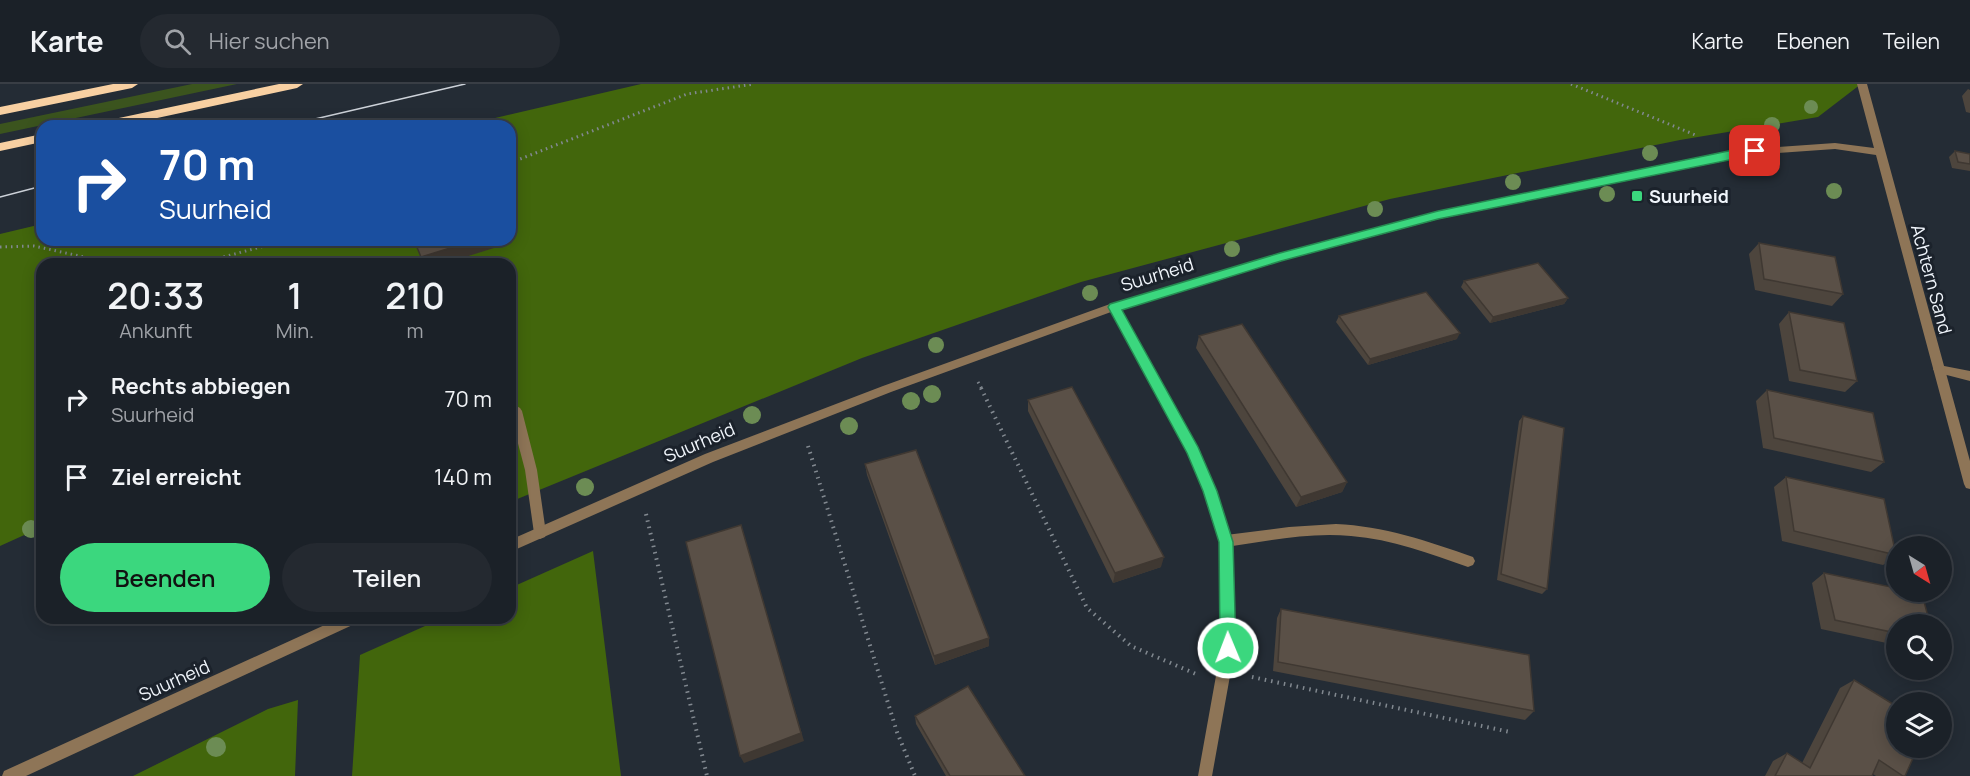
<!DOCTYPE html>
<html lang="de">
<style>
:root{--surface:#1b2128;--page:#242930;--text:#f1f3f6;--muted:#a0a3a8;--line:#393e45;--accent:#3bd77e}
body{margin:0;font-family:Manrope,sans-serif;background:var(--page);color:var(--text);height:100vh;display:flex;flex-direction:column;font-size:22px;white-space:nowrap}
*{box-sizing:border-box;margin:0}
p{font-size:20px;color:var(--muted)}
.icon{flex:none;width:33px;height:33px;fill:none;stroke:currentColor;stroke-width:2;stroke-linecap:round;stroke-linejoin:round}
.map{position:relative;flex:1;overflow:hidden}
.details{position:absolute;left:36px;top:174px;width:480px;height:366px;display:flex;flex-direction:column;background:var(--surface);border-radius:18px;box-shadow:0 3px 15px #0003,0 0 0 2px var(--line)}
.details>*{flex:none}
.hud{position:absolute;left:36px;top:36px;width:480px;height:126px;border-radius:18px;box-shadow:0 3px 15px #0003,0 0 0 2px var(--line);background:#1a4fa0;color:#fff;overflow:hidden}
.needle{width:39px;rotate:143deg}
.controls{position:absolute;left:1886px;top:452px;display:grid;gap:12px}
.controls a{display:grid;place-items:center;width:66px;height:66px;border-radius:50%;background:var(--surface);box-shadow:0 3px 15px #0003,0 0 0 2px var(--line);font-size:30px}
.pin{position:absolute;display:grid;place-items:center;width:51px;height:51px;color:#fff;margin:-26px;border-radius:12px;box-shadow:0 3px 9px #0006}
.me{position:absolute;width:66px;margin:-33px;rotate:359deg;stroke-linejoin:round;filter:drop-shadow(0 0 4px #0008)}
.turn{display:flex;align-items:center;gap:21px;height:126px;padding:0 24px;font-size:27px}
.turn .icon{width:78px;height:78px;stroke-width:2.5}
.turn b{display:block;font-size:42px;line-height:51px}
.eta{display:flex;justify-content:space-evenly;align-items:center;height:102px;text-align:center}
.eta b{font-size:36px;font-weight:600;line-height:42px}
.primary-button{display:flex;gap:12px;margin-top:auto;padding:12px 24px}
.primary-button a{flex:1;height:69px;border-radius:36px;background:var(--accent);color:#111;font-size:24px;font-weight:600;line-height:69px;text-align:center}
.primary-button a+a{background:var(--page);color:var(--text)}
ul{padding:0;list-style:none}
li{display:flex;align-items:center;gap:18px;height:78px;padding:0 24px}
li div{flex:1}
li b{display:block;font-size:22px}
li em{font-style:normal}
header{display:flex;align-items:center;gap:36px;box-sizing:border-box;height:84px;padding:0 30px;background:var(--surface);border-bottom:2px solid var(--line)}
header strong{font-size:28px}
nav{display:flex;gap:33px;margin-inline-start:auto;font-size:21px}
.search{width:420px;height:54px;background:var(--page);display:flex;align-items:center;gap:15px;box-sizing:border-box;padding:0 21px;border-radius:33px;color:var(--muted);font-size:22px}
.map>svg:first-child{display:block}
.green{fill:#3b541e}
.forest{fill:#42660c}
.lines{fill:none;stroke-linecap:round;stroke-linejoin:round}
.path-far1{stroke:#828990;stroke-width:3;stroke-dasharray:1.5 4;stroke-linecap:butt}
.path{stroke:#828990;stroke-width:4;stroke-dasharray:1.5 5;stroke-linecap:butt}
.service{fill:#8e7557;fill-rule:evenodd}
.minor{fill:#8e7557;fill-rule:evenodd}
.trunk{fill:#f8d0a2;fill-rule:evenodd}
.tram{stroke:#cdd2d9;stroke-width:1.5}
.tree{fill:#6c8c54}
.wall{fill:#4d453d}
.shaded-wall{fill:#3f3832}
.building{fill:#5a5047;stroke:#3f3832;stroke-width:1.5}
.route{fill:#3bd77e;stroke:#268c52;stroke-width:1.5}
.poi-dot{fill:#3bd77e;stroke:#1b222b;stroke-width:2}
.labels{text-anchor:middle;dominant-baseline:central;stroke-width:6;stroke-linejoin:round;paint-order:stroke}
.poi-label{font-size:18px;font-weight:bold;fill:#f0f5fb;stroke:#1b222b;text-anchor:start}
.street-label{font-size:18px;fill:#f0f5fb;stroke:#1b222b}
</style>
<header>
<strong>Karte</strong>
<div class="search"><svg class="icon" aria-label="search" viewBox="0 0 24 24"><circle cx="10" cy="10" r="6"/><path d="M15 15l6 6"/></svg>Hier suchen</div>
<nav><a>Karte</a><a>Ebenen</a><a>Teilen</a></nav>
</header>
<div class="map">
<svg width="1970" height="692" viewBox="0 0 1970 692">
<rect width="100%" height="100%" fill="#242c35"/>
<!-- green -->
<path class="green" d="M192,0H237L0,50V40Z"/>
<!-- forest -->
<path class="forest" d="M641,0H1861L1818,33L1680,56L1390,115L1081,198L862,274L510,418V180H42V443L0,462V150L42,140V156H510V42H461Z
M593,467L621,692H352L360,571L443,534H510V504Z
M298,616L295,692H133L268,625Z"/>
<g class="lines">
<!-- path-far1 -->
<path class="path-far1" d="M1571,0L1698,52
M510,79L687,10L754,0
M0,163L34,162L116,180
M197,180L287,156
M978,298L982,305"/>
<!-- path -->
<path class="path" d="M981,304L1087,524L1131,562L1196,590
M808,362L897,648L915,692
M646,430L707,692
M1252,593L1510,648"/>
<!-- service -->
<path class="service" d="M1939,281L1970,287V297L1935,288L1933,285Z
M510,318L520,324L522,327L537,386L546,449L545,453L540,455L535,453L534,449L525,386L510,329Z
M1336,440C1383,442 1428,457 1473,473L1475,477L1473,481L1468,483C1430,470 1392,455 1351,452C1309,448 1267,457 1226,463L1221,461L1220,457L1221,453L1226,451L1289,443Z"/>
<!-- minor -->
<path class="minor" d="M1857,0H1867L1970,377V405L1966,404L1964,400L1876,71L1835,65L1738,72L1439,135L1281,177L1121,225L1200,367L1216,407L1232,457L1235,564L1212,692H1198L1221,564L1220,457L1204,407L1188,368L1111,228L891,308L713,378L510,468V456L705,370L883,302L1110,220L1280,169L1439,127L1738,66L1835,59L1874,64Z
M340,534H361L359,538L26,692H2L4,687Z"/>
<!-- trunk -->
<path class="trunk" d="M113,0H138L132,4L0,31V23Z
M279,0H303L297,4L120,42H93L100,38Z
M42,50V58L0,67V59Z"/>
<!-- tram -->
<path class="tram" d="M285,42L465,0
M0,113L42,102"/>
</g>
<!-- trees -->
<g class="tree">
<circle cx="1811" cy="23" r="7"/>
<circle cx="1772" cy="41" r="8"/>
<circle cx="1650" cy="69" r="8"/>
<circle cx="1743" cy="83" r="8"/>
<circle cx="1513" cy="98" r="8"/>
<circle cx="1834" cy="107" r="8"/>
<circle cx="1607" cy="110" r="8"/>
<circle cx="1375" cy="125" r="8"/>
<circle cx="1232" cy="165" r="8"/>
<circle cx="1090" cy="209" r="8"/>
<circle cx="936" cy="261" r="8"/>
<circle cx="932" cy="310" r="9"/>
<circle cx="911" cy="317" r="9"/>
<circle cx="752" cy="331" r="9"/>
<circle cx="849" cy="342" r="9"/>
<circle cx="585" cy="403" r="9"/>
<circle cx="31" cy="445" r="9"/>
<circle cx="216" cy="663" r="10"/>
</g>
<!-- wall -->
<path class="wall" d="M1968,5L1970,6V29L1966,28L1962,12Z
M1955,67L1970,70V87L1952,84L1949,73Z
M1759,159L1843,210L1832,222L1755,206L1749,170Z
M1464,197L1568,214L1564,220L1490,239L1461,203Z
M1789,228L1857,297L1845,308L1789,297L1779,240Z
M1339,232L1457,255L1368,281L1336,238Z
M1199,252L1347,398L1342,408L1296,423L1196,264Z
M1767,306L1884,378L1871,388L1763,364L1756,317Z
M1028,316L1161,483L1113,499L1028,327Z
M1523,332L1547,505L1542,510L1497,496L1519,337Z
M865,380L989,554V562L935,581L867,391Z
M1786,393L1896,468V472L1883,481L1782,457L1774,403Z
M1824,489L1896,540V561L1821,545L1812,499Z
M1281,525L1534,627L1525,636L1273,587L1277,534Z
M1854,596L1905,692H1876L1873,690L1872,692H1765L1773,677L1787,669L1802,679L1840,604Z
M915,632L1025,692H946L916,640Z"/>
<!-- shaded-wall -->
<path class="shaded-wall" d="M476,156H492L494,164L443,180H425L421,173Z
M1568,214L1564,220L1490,239L1493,233Z
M1460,249L1457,255L1368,281L1370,275Z
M1347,398L1342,408L1296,423L1301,413Z
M741,441L804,657L744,679L740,672Z
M1164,473L1161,483L1113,499L1115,489Z
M989,554V562L935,581L934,572Z"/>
<!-- building -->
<path class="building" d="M1955,67L1970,70V80L1958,78Z
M414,156H476L421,173Z
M1759,159L1835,173L1843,210L1764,195Z
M1538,179L1568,214L1493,233L1464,197Z
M1426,208L1460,249L1370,275L1339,232Z
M1789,228L1844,239L1857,297L1800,286Z
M1242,240L1347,398L1301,413L1199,252Z
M1072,303L1164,473L1115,489L1028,316Z
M1767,306L1873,329L1884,378L1774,354Z
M1523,332L1564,344L1547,505L1501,490Z
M916,366L989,554L934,572L865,380Z
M1786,393L1884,415L1896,471L1794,447Z
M741,441L801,649L740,672L686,458Z
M1824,489L1896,504V507H1909L1922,510L1930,540H1896V549L1835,536Z
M1281,525L1529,571L1534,627L1278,578Z
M1854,596L1896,622V663H1918L1905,692H1903L1879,676L1872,692H1775L1787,669L1810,684Z
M968,602L1025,692H950L915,632Z"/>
<!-- route -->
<path class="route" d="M1755,64L1759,65V70L1438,135L1281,177L1122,226L1198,363L1217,407L1233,458L1236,564L1233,569L1228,572L1222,569L1220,564L1219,458L1203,407L1187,369L1108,223L1110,220L1280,169L1438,127L1738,65Z"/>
<!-- markers -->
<rect class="poi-dot" x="1631" y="106" width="12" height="12" rx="3"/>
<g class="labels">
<!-- poi labels -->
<g class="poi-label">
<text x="1649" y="112">Suurheid</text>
</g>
<!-- street labels -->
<g class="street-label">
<text transform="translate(1157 190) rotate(-17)">Suurheid</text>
<text transform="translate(1932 195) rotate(75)">Achtern Sand</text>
<text transform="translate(699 358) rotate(-23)">Suurheid</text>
<text transform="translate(174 596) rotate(-24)">Suurheid</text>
</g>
</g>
</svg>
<div class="controls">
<a><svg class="needle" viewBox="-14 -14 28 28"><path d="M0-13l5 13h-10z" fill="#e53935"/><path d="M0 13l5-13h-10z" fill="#a0a3a8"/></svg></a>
<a><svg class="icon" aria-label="search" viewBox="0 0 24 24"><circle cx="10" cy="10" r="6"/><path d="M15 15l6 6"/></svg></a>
<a><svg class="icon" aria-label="layers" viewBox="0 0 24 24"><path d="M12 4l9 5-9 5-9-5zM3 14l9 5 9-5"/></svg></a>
</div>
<div class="pin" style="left:1755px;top:67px;background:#d93025"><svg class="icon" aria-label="arrive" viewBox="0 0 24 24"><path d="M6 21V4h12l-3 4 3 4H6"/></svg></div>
<svg class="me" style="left:1228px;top:564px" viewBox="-20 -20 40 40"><circle r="17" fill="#3bd77e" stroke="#fff" stroke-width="3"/><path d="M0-11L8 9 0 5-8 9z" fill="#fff"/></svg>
<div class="hud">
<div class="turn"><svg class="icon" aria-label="right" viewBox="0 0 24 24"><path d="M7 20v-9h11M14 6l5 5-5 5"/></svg><div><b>70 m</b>Suurheid</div></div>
</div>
<section class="details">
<div class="eta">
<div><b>20:33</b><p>Ankunft</p></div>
<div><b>1</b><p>Min.</p></div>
<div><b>210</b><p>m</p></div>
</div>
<ul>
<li><svg class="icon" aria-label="right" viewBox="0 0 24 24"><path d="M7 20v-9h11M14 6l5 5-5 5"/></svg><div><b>Rechts abbiegen</b><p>Suurheid</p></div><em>70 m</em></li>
<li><svg class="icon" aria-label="arrive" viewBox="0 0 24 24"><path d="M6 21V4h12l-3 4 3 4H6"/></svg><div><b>Ziel erreicht</b></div><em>140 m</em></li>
</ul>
<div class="primary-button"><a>Beenden</a><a>Teilen</a></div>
</section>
</div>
